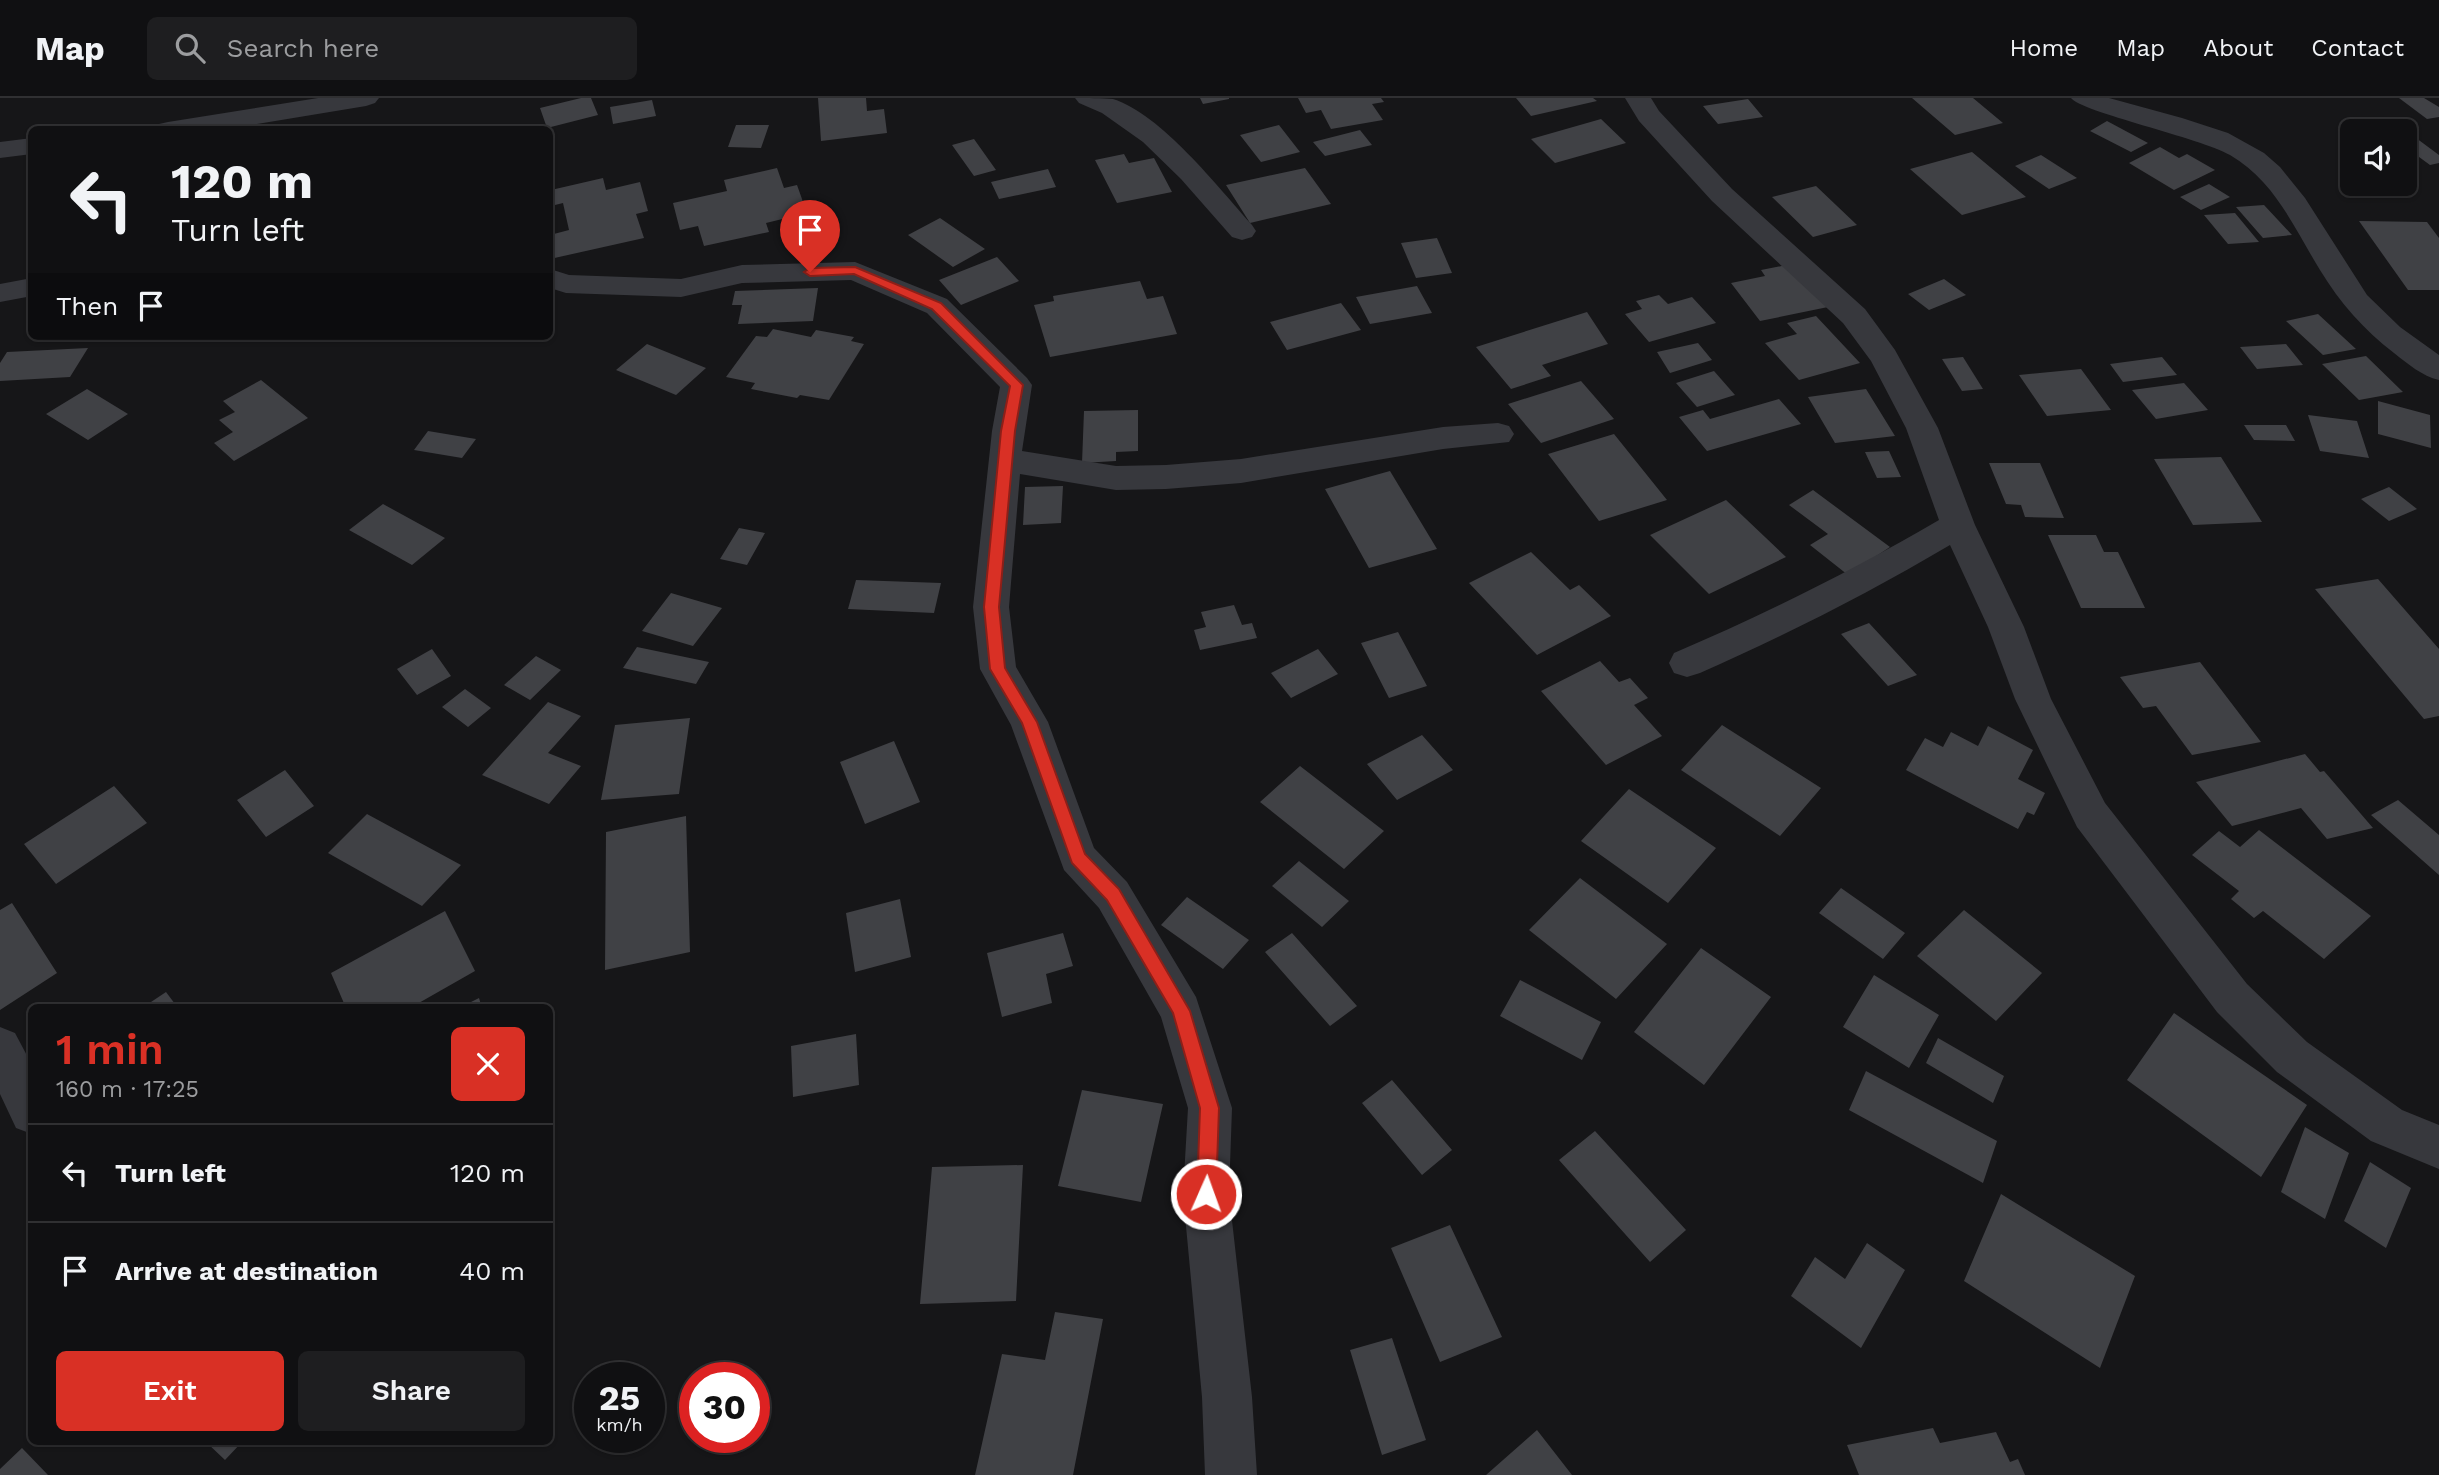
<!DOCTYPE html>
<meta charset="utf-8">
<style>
:root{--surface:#101012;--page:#1e1e20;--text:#f1f3f6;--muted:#9c9d9f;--line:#303032;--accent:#d93025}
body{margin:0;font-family:"Work Sans",sans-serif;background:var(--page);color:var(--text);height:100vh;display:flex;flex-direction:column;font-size:26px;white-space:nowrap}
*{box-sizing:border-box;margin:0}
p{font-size:23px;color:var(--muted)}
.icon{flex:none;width:38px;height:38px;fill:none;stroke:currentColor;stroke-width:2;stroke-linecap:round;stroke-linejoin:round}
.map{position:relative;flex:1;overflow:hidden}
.details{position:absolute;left:28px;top:906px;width:525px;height:441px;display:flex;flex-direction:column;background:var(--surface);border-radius:10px;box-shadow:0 2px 5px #0004,0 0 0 2px var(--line)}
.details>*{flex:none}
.banner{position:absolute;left:28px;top:28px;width:525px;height:214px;border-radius:10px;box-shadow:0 2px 5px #0004,0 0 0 2px var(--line);background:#101012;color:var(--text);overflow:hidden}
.tools{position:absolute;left:2340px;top:21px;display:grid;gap:14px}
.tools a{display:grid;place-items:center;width:77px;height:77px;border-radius:10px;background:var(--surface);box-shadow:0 2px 5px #0004,0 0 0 2px var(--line);font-size:35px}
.speed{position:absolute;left:574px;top:1264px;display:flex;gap:14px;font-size:35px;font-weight:700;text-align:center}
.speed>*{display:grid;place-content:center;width:91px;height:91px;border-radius:50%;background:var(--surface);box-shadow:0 2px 5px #0004,0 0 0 2px var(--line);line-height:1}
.speed small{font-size:18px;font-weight:400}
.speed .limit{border:10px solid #d22;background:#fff;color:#111}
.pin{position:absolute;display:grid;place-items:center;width:60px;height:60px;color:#fff;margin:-72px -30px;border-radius:50% 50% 50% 0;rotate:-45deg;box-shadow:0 0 7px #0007}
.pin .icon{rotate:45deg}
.me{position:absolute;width:77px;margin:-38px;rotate:2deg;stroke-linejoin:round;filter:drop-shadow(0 0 5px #0008)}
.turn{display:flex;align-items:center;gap:24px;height:147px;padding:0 28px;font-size:32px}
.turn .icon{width:91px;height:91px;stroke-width:2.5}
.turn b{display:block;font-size:49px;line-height:60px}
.then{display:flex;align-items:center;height:66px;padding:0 28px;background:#0003;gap:14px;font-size:26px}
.round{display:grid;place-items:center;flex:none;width:74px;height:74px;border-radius:10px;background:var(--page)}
.summary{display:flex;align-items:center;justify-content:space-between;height:119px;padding:0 28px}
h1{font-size:42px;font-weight:600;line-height:52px;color:var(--accent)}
.cta{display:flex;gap:14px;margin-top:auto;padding:14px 28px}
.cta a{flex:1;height:80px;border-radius:10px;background:var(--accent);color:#fff;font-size:28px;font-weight:600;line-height:80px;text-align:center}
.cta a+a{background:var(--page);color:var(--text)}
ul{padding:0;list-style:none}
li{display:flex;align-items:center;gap:21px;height:98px;padding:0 28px;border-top:2px solid var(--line)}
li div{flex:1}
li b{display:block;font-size:26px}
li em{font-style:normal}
header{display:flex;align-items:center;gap:42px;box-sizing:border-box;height:98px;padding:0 35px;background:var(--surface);border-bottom:2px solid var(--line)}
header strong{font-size:33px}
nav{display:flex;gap:38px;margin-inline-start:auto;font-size:24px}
.search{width:490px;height:63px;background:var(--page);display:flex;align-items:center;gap:18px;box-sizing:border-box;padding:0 24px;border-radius:10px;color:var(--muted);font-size:26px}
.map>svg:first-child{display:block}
.building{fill:#404145}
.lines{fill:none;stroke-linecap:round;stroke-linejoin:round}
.minor{fill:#37383d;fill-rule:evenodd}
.route{fill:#d93025;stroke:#8d1f18;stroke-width:2}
</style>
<header>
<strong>Map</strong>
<div class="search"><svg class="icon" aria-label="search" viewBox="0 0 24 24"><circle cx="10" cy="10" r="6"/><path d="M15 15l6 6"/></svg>Search here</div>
<nav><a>Home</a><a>Map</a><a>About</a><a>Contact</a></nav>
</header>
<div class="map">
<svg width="2439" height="1377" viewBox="0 0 2439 1377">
<rect width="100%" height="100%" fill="#161618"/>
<!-- building -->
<path class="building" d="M581,0H591L598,17L547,30L540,10Z
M818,0H866L867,13L884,11L887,35L821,43Z
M1200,0H1229V1L1203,6Z
M1298,0H1381L1384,4L1372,6L1383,22L1331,31L1321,12L1306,15Z
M1516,0H1593L1597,3L1531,18Z
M1912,0H1973L2003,25L1955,37Z
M2399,0H2424L2439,9V19L2427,21Z
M1748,1L1763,19L1718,26L1703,8Z
M652,2L656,18L613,26L610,9Z
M1601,21L1626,45L1555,65L1531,41Z
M2107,23L2148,45L2131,54L2090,33Z
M736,27H769L761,50L728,49Z
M1279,27L1300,54L1261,64L1240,37Z
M1360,32L1372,47L1325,58L1313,44Z
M2412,37L2439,57V65L2430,67L2404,48V39Z
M974,41L996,72L974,78L952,47Z
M2160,49L2179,60L2187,56L2215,72L2174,92L2129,65Z
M1972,54L2026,99L1962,117L1910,71Z
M1124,56L1129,65L1154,60L1172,94L1117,105L1095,62Z
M2041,57L2077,80L2049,91L2015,68Z
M777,70L784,90L797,87L807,115L766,125L769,134L704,148L698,128L680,132L673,105L727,93L724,82Z
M1305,70L1331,106L1250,125L1226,87Z
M1048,71L1056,89L999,101L991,84Z
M603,80L606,92L640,84L648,113L636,116L644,140L550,161V137L569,132L563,105L555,107L551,92Z
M2209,86L2230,99L2201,112L2180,99Z
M1816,88L1857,127L1813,139L1772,99Z
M2264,107L2292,137L2263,140L2236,109Z
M2235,115L2259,144L2228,146L2204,117Z
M940,120L985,151L953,169L908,137Z
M2359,123L2427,124L2439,140V192H2408Z
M1437,140L1452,175L1416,180L1401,145Z
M997,159L1019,183L961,207L939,182Z
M1792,166L1828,209L1760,223L1731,185L1765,178L1761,172Z
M1944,181L1966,197L1929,212L1908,196Z
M1140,183L1147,201L1163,198L1177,236L1050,259L1034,207L1054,203L1053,198Z
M1417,188L1432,215L1370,226L1356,199Z
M818,190L813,223L738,226L742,207H732L735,193Z
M1659,197L1668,206L1692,199L1716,225L1649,244L1625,216L1642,211L1636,203Z
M1341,205L1361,232L1287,252L1270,224Z
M1587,214L1608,246L1542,267L1551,278L1511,291L1476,249Z
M2318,216L2356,251L2323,257L2286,223Z
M1816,218L1860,265L1799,282L1765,245L1797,236L1787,225Z
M773,231L811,239L816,232L854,239L851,243L864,246L829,302L800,297L797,300L751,291L755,285L726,279L756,238L767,239Z
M1698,245L1712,262L1670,275L1657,254Z
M647,246L706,270L676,297L616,272Z
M2286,246L2303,267L2257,271L2240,249Z
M88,250L70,279L0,283V265L7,254Z
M2366,258L2403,294L2359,302L2322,266Z
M1963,259L1983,291L1962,293L1942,261Z
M2162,259L2177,277L2123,284L2110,266Z
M2081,271L2111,312L2047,318L2019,277Z
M1714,273L1735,297L1697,309L1676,285Z
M261,282L308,320L234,363L214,345L233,334L219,322L235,314L223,303Z
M1581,283L1614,321L1541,345L1508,306Z
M2184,285L2208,312L2156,321L2132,292Z
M87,291L128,316L88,342L46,316Z
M1866,291L1895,338L1835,345L1808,299Z
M1779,301L1801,326L1707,353L1679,319L1703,312L1710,321Z
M2378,303L2430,317L2431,350L2378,336Z
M1138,312V353L1116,354V363L1082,365L1084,313Z
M2308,317L2357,323L2369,360L2320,353Z
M2244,327H2286L2295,343L2254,342Z
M428,333L476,341L462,360L414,352Z
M1614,336L1667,402L1599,423L1548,356Z
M1889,353L1901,379L1877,380L1865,354Z
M2221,359L2262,424L2193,427L2154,361Z
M1989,365H2040L2064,420L2025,419L2021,407L2006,406Z
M1390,373L1437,451L1369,470L1325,391Z
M1063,388L1061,425L1023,427L1025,389Z
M2389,389L2417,411L2389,423L2361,401Z
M1813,392L1890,449L1848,477L1810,447L1828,436L1789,407Z
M1726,402L1786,459L1709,496L1650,437Z
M383,406L445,440L412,467L349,432Z
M739,430L765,435L747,467L720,461Z
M2048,437H2096L2104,454H2118L2145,510H2081Z
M1531,454L1570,492L1579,487L1611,518L1537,557L1469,485Z
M2378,481L2439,551V618L2424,621L2315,491Z
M856,482L941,485L934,515L848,511Z
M671,495L722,510L693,548L642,533Z
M1234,507L1242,527L1252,525L1257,540L1200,552L1194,532L1206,529L1201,514Z
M1869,525L1917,577L1888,588L1841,536Z
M1398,534L1427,588L1389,600L1361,545Z
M637,549L709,564L696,586L623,570Z
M432,551L451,578L417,597L397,571Z
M1318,551L1338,576L1291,600L1271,575Z
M536,558L561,572L530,602L504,587Z
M1600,563L1619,584L1630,580L1648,600L1634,607L1662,638L1606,667L1541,593Z
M2200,564L2261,644L2192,657L2156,608L2143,610L2120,579Z
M465,591L491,610L468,629L442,609Z
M548,604L581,618L548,655L581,668L549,706L482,677Z
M690,620L679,696L601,702L615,627Z
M1722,627L1821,690L1780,738L1681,672Z
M1988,628L2033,652L2018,681L2045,695L2034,717L2027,714L2018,731L1906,672L1925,640L1943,649L1951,634L1978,648Z
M1422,637L1453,672L1397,702L1367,666Z
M894,643L920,704L865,726L840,664Z
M2305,656L2320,674L2324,673L2373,730L2327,741L2301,710L2232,728L2196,684Z
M1300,668L1384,733L1344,771L1260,704Z
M285,672L314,708L266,739L237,702Z
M114,688L147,725L56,786L24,746Z
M1629,691L1716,750L1668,805L1581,743Z
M2398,702L2439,737V777L2371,717Z
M367,716L461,767L422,808L328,755Z
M686,718L690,854L605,872L606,734Z
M2259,732L2371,818L2324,861L2263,813L2254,820L2231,801L2239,793L2192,757L2219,733L2240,749Z
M1299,763L1349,803L1322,829L1272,788Z
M1580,780L1667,846L1616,901L1529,832Z
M1841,790L1905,835L1883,861L1819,815Z
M1187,799L1249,842L1223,871L1161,827Z
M900,801L911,859L855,874L846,815Z
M12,805L57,875L0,912V812Z
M1964,812L2042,875L1996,923L1917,858Z
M445,813L475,873L410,910H346L331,875Z
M1063,835L1073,868L1046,876L1052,905L1002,919L987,855Z
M1292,835L1357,908L1330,928L1265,854Z
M1701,850L1771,899L1704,987L1634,934Z
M1874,877L1939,917L1909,970L1843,929Z
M1520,882L1601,924L1582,962L1500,918Z
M166,894L178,910H142Z
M479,900L482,910H459Z
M2174,915L2307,1007L2261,1079L2127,982Z
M856,936L859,987L793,999L791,948Z
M1938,940L2004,978L1993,1005L1926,965Z
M1866,973L1997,1043L1983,1085L1849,1012Z
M1392,982L1452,1052L1422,1077L1362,1005Z
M1082,992L1163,1006L1141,1104L1058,1088Z
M2305,1029L2349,1055L2325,1121L2281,1094Z
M1595,1033L1686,1132L1650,1164L1559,1062Z
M2370,1064L2411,1090L2386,1150L2344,1123Z
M1023,1067L1016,1203L920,1206L932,1069Z
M2001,1096L2135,1178L2100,1270L1964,1183Z
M1450,1127L1502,1239L1440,1264L1391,1150Z
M1867,1145L1905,1172L1861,1250L1791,1198L1815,1159L1845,1181Z
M1055,1214L1103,1221L1073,1377H975L1002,1256L1045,1262Z
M1392,1240L1426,1342L1382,1357L1350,1252Z
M1933,1330L1940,1345L1996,1334L2010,1364L2018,1361L2025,1377H1859L1847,1347Z
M1537,1332L1572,1377H1486Z
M206,1344H242L225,1362Z
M22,1350L48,1377H0V1371Z"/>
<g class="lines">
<!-- minor -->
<path class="minor" d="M318,0H379L375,5L366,8L220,32H155L159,26L168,24Z
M1075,0C1087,0 1102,0 1113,1C1161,16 1218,89 1252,127L1256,133L1252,139L1242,142L1232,139L1181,81L1143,44L1102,15L1079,5Z
M1625,0H1651L1659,13L1732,91L1865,211L1895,252L1938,330L1975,427L2024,529L2051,601L2105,705L2247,886L2307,944L2402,1012L2439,1027V1071L2371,1043L2277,974L2217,914L2077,729L2015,601L1988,529L1950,447C1869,495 1786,537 1700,575L1687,579L1674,575L1669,565L1674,555C1766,516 1853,472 1939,422L1906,330L1871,263L1843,225L1712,103L1639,23Z
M2071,0H2109L2182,20L2228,35L2264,55L2280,69L2305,100L2367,197L2400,229L2439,257V282C2422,278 2408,266 2394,255C2364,232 2340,205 2320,172C2294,130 2275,83 2230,57C2201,40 2081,14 2071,0Z
M32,40V56L0,60V44Z
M855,164L947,201L1027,280L1032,287L1022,353L1116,368L1166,367L1241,361L1443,329L1498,325L1509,328L1514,336L1509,344L1443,351L1241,385L1166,391L1116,392L1020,376L1009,509L1016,569L1048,624L1094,750L1127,784L1196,899L1232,1010L1229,1096L1252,1299L1257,1377H1205L1202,1299L1183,1096L1188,1010L1161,919L1099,810L1064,772L1011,627L980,571L973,509L992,333L1000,289L927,215L851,182L742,185L681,199L566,195L550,190V171L569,177L681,181L742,167Z
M32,180V198L0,204V186Z
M0,929L15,935L32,967V1036L16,1030L0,996Z"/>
</g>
<!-- route -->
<path class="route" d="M855,169L941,205L1023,287L1015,333L999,509L1005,570L1037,624L1085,756L1119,791L1190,913L1219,1010L1216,1096L1213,1103L1206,1105L1200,1103L1197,1096L1200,1010L1173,915L1107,802L1072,765L1022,625L990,571L984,509L1001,333L1010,288L932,211L854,176L810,178L804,174L810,170Z"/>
</svg>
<div class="tools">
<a><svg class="icon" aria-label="sound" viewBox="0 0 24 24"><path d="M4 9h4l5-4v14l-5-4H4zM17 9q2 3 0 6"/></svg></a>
</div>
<div class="speed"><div>25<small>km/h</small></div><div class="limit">30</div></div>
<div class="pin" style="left:810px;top:174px;background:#d93025"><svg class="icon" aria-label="arrive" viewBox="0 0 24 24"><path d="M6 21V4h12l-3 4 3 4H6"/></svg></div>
<svg class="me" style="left:1206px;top:1096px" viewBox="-20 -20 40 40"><circle r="17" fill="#d93025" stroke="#fff" stroke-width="3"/><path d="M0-11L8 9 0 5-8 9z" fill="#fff"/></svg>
<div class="banner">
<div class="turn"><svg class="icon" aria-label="left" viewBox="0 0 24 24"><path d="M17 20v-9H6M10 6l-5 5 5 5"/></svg><div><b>120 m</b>Turn left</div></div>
<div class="then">Then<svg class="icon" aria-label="arrive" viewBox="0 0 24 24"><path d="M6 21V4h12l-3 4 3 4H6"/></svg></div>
</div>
<section class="details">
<div class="summary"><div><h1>1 min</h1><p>160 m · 17:25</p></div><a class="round" style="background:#d93025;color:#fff"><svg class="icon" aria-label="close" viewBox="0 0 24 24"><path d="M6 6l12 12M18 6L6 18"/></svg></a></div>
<ul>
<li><svg class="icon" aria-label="left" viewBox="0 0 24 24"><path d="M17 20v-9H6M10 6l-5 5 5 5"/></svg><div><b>Turn left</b></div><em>120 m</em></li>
<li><svg class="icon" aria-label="arrive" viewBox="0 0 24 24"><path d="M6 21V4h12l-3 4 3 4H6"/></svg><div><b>Arrive at destination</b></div><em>40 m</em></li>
</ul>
<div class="cta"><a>Exit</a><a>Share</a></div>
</section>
</div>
